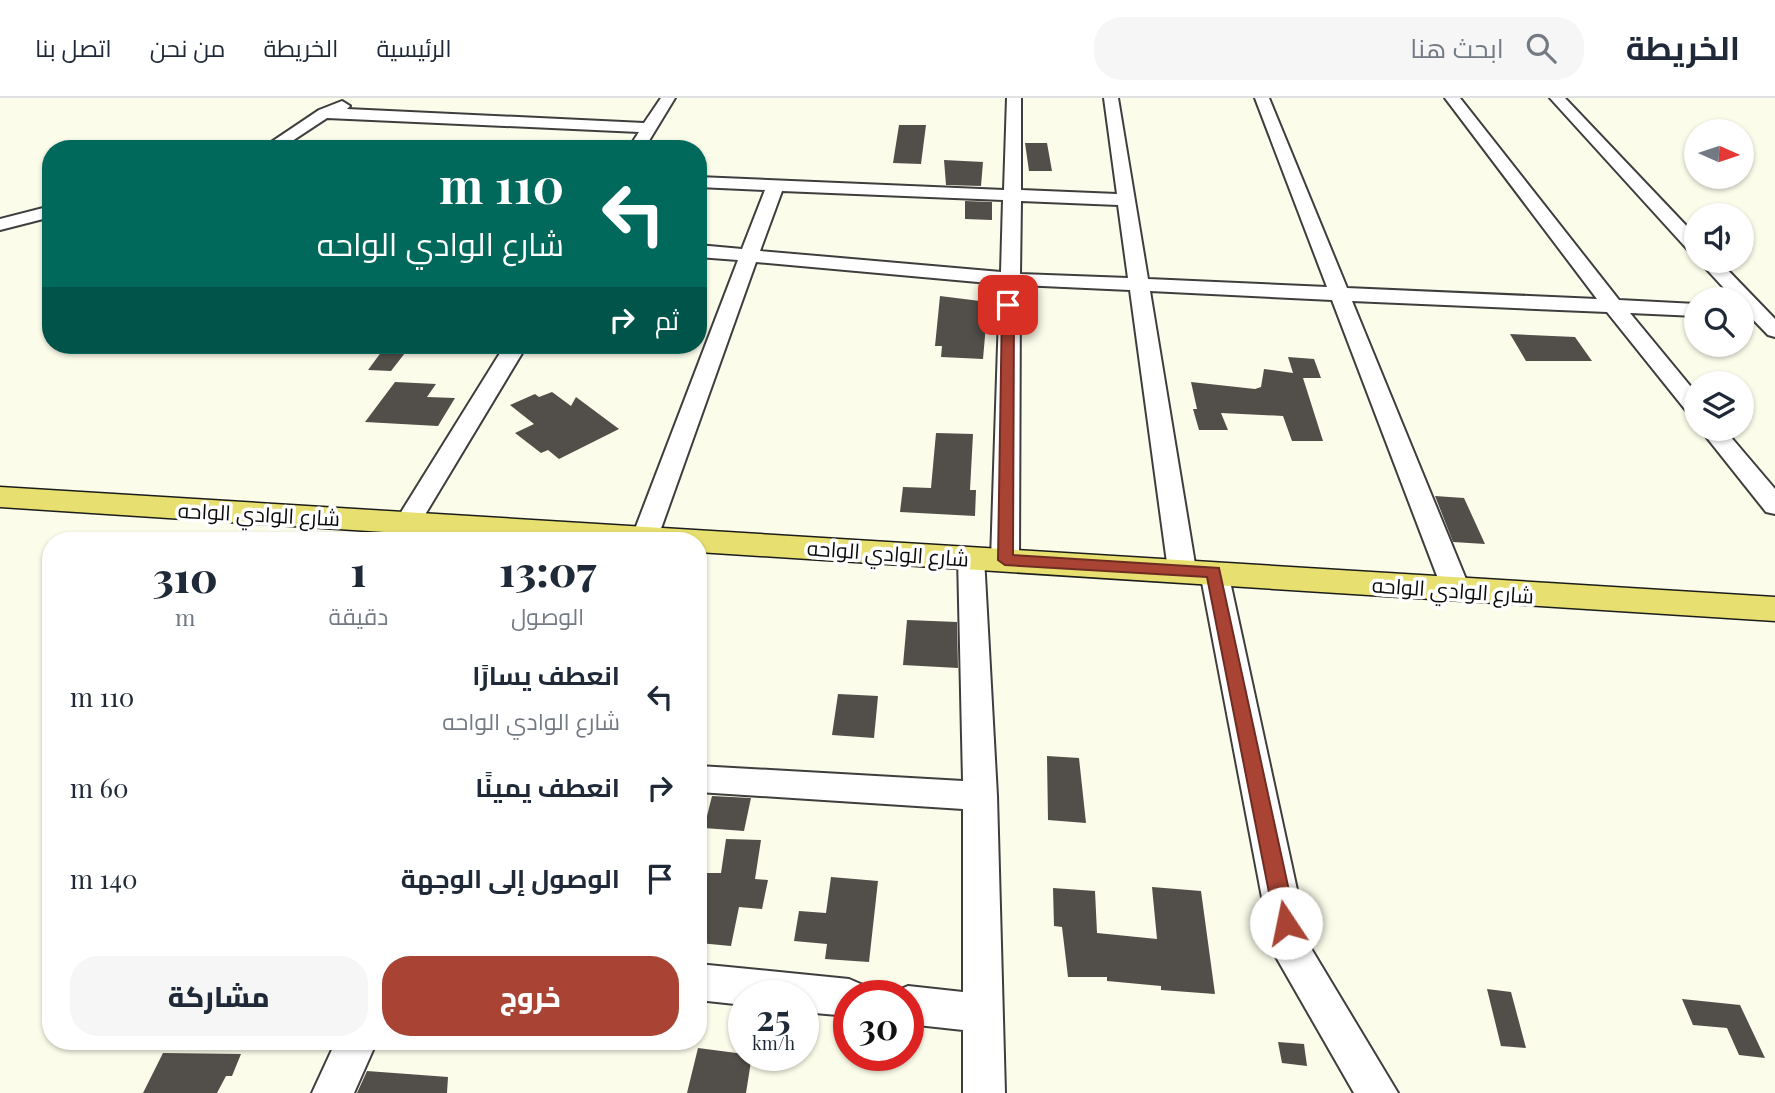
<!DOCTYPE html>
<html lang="ar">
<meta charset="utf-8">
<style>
:root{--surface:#fff;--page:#f6f6f7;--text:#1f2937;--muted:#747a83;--line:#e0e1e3;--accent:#a94435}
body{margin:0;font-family:"Playfair Display",Cairo,serif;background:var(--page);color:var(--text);direction:rtl;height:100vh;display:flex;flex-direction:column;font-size:26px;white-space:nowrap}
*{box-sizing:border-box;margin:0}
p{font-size:23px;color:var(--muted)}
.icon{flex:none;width:38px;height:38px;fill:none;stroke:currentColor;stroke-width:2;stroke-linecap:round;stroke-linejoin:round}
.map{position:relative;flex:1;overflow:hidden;direction:ltr}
.details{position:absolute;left:42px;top:434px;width:665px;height:518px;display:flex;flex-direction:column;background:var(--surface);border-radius:28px;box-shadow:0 2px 5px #0004;direction:rtl}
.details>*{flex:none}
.top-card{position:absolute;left:42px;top:42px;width:665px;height:214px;border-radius:28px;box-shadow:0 2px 5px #0004;direction:rtl;background:#00695c;color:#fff;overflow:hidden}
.needle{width:46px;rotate:93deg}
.controls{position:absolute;left:1684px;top:21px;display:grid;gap:14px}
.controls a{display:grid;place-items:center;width:70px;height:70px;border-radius:50%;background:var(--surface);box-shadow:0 2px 5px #0004;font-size:35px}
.speed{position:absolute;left:728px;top:882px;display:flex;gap:14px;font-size:35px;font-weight:700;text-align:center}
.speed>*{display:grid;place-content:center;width:91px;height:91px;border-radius:50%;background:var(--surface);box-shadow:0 2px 5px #0004;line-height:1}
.speed small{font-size:18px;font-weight:400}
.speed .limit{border:10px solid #d22;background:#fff;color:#111}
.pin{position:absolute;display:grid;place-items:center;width:60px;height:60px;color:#fff;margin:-30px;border-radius:14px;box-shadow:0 4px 10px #0006}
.me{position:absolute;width:77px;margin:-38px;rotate:349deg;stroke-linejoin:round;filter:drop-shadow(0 0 5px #0008)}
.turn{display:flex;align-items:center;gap:24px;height:147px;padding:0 28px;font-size:32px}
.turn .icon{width:91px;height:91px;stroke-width:2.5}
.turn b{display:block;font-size:49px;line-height:60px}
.then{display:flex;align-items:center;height:66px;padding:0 28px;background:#0003;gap:14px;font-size:26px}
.eta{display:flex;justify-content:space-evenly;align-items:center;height:119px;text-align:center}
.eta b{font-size:42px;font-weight:800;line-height:49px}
.button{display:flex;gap:14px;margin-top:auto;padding:14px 28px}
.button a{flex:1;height:80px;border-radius:28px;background:var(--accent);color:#fff;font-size:28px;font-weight:800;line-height:80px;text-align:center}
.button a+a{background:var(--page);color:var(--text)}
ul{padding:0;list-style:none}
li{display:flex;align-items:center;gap:21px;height:91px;padding:0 28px}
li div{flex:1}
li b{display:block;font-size:26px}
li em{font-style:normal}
header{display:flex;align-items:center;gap:42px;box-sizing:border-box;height:98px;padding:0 35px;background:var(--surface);border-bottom:2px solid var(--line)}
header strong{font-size:33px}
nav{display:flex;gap:38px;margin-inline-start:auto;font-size:24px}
.search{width:490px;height:63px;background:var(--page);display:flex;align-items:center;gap:18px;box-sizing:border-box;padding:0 24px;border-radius:28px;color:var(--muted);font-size:26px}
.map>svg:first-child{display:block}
.building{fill:#524e49}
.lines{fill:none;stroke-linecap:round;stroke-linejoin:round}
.minor-casing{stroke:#3e3e3e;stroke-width:4}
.major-casing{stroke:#1c1c1c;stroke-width:3}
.minor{fill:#fff;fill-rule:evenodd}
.major{fill:#e7e070;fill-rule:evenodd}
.route{fill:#a94435;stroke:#6e2c22;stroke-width:2}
.labels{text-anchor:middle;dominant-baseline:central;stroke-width:7;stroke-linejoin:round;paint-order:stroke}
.street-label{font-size:21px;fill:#0b0b0b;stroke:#fff}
</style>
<header>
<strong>الخريطة</strong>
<div class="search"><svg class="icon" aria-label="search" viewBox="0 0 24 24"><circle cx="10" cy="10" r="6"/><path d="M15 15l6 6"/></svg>ابحث هنا</div>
<nav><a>الرئيسية</a><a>الخريطة</a><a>من نحن</a><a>اتصل بنا</a></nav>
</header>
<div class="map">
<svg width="1775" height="995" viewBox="0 0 1775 995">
<rect width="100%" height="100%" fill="#fcfceb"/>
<!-- building -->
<path class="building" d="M899,27H926L921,66L893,65Z
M1025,45H1047L1052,73H1029Z
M944,62L983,64L981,88L946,87Z
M965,103L992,104V122L965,121Z
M940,198L988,204L983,261L941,259L942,248H935Z
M1510,236L1575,239L1592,263H1526Z
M382,253L405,255L391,273L368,272Z
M1288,259L1314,261L1321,280H1303L1323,343H1292L1283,318L1221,315L1228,332H1199L1193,311H1197L1191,284L1255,291L1261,289L1264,271L1293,275Z
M395,284L436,286L427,299L455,300L438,328L365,324Z
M552,294L571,308L576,299L619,331L559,361L548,352L541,355L515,335L534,326L510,307L535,296L539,299Z
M936,335L973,336L970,392H976L975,418L900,414L903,389L931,390Z
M1435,398L1464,400L1485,446L1453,444Z
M907,522L957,524L958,570L903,567Z
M838,596L878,598L874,640L832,637Z
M1047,658L1079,660L1086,725L1048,722Z
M712,698L751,700L744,733L704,730Z
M726,741L761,742L755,781L768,782L762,811L739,809L731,848L699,845L707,806H698V775H721Z
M831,779L878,783L869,864L825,861L827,846L794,843L799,813L826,815Z
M1152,789L1201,793L1215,896L1161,892V888L1107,883V879H1068L1062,829L1054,828L1053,790L1095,793L1097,835L1157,841Z
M1487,891L1511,894L1526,950L1501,948Z
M1682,901L1740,907L1765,960L1739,957L1727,930L1693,927Z
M1278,944L1304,946L1307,968L1282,965Z
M698,950L752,957L746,995H687Z
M163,955L241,956L232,978H226L217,995H143Z
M367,973L448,979L447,995H357Z"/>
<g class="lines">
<defs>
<path id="minor" d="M661,0H675L644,51H628L639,34L327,20L280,51H261L319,12L342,3L350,8L347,11L644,25Z
M1007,0H1021V92L1117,96L1104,0H1118L1148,181L1327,189L1255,0H1269L1347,190L1597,201L1445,0H1460L1619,202L1696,206V218L1630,215L1696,295V317L1688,315L1607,214L1352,203L1470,491L1466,498L1456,501L1446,498L1442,491L1332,202L1150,193L1196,472L1192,479L1182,481L1172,479L1168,472L1130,192L1020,187L1019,462L1015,468L1005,471L995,468L991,462L1000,186L756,164L658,439L656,443H634L632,439L738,162L698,159V147L742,151L765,92L698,89V79L1004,92ZM782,93L1003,102L1001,174L760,153ZM1021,103L1118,107L1128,180L1020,176Z
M1550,0H1565L1696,138V155L1689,153Z
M51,108V119L0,132V121Z
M1699,163H1719L1775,221V239L1768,237L1741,209V201H1734Z
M505,247H527L417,430L408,432L399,430L395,424Z
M1700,331H1724L1775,391V416L1766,414Z
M971,450L981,453L984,459L997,698L1005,995H963V932L908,926V898H893L894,894L908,888L963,894V711L698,694V668L963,683L958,459L961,453Z
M1214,465L1224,467L1228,474L1309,847L1398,995H1354L1272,852L1200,474L1204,467Z
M698,866L849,881L863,887L867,898H849V918L803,914V898H744V907L698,902Z
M336,943H377L354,995H312Z"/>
<path id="major" d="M0,389L1775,499V523L698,454V443H523L0,409Z"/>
</defs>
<!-- minor casing -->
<use href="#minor" class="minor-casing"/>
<!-- major casing -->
<use href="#major" class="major-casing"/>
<!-- minor -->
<use href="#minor" class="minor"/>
<!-- major -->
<use href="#major" class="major"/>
</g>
<!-- route -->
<path class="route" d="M1008,203L1014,207L1013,457L1219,470L1296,825L1293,832L1286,835L1278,832L1275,825L1207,479L1005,467L998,462L1002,207Z"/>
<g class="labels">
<!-- street labels -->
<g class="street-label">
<text transform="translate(259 415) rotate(3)">شارع الوادي الواحه</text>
<text transform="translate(888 454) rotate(4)">شارع الوادي الواحه</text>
<text transform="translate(1453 491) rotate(4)">شارع الوادي الواحه</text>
</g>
</g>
</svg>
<div class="controls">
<a><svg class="needle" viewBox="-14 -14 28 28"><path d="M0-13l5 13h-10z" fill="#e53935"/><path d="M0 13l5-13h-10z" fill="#747a83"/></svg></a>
<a><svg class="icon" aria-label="sound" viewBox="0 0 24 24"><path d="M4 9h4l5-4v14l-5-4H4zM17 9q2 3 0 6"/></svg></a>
<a><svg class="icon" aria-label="search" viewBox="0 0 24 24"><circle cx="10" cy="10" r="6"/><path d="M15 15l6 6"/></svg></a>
<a><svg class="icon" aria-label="layers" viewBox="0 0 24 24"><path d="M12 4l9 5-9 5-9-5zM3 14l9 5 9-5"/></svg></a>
</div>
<div class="speed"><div>25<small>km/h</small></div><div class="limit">30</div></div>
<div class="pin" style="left:1008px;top:207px;background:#d93025"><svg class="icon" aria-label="arrive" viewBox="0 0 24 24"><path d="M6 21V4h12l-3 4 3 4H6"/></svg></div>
<svg class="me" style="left:1286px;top:825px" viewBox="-20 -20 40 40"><circle r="19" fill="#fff"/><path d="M0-13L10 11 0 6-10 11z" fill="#a94435"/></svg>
<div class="top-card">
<div class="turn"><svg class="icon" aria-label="left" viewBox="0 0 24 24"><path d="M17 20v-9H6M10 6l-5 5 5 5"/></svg><div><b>110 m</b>شارع الوادي الواحه</div></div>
<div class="then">ثم<svg class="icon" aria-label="right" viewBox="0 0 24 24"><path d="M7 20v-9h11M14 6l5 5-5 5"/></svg></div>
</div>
<section class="details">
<div class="eta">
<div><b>13:07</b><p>الوصول</p></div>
<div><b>1</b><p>دقيقة</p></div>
<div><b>310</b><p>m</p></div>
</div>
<ul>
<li><svg class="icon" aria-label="left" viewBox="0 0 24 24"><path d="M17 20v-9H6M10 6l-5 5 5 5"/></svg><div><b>انعطف يسارًا</b><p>شارع الوادي الواحه</p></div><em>110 m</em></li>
<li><svg class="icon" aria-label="right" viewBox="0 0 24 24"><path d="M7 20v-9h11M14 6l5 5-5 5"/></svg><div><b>انعطف يمينًا</b></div><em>60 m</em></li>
<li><svg class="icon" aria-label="arrive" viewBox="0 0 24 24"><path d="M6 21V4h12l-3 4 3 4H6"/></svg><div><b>الوصول إلى الوجهة</b></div><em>140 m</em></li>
</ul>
<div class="button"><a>خروج</a><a>مشاركة</a></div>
</section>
</div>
